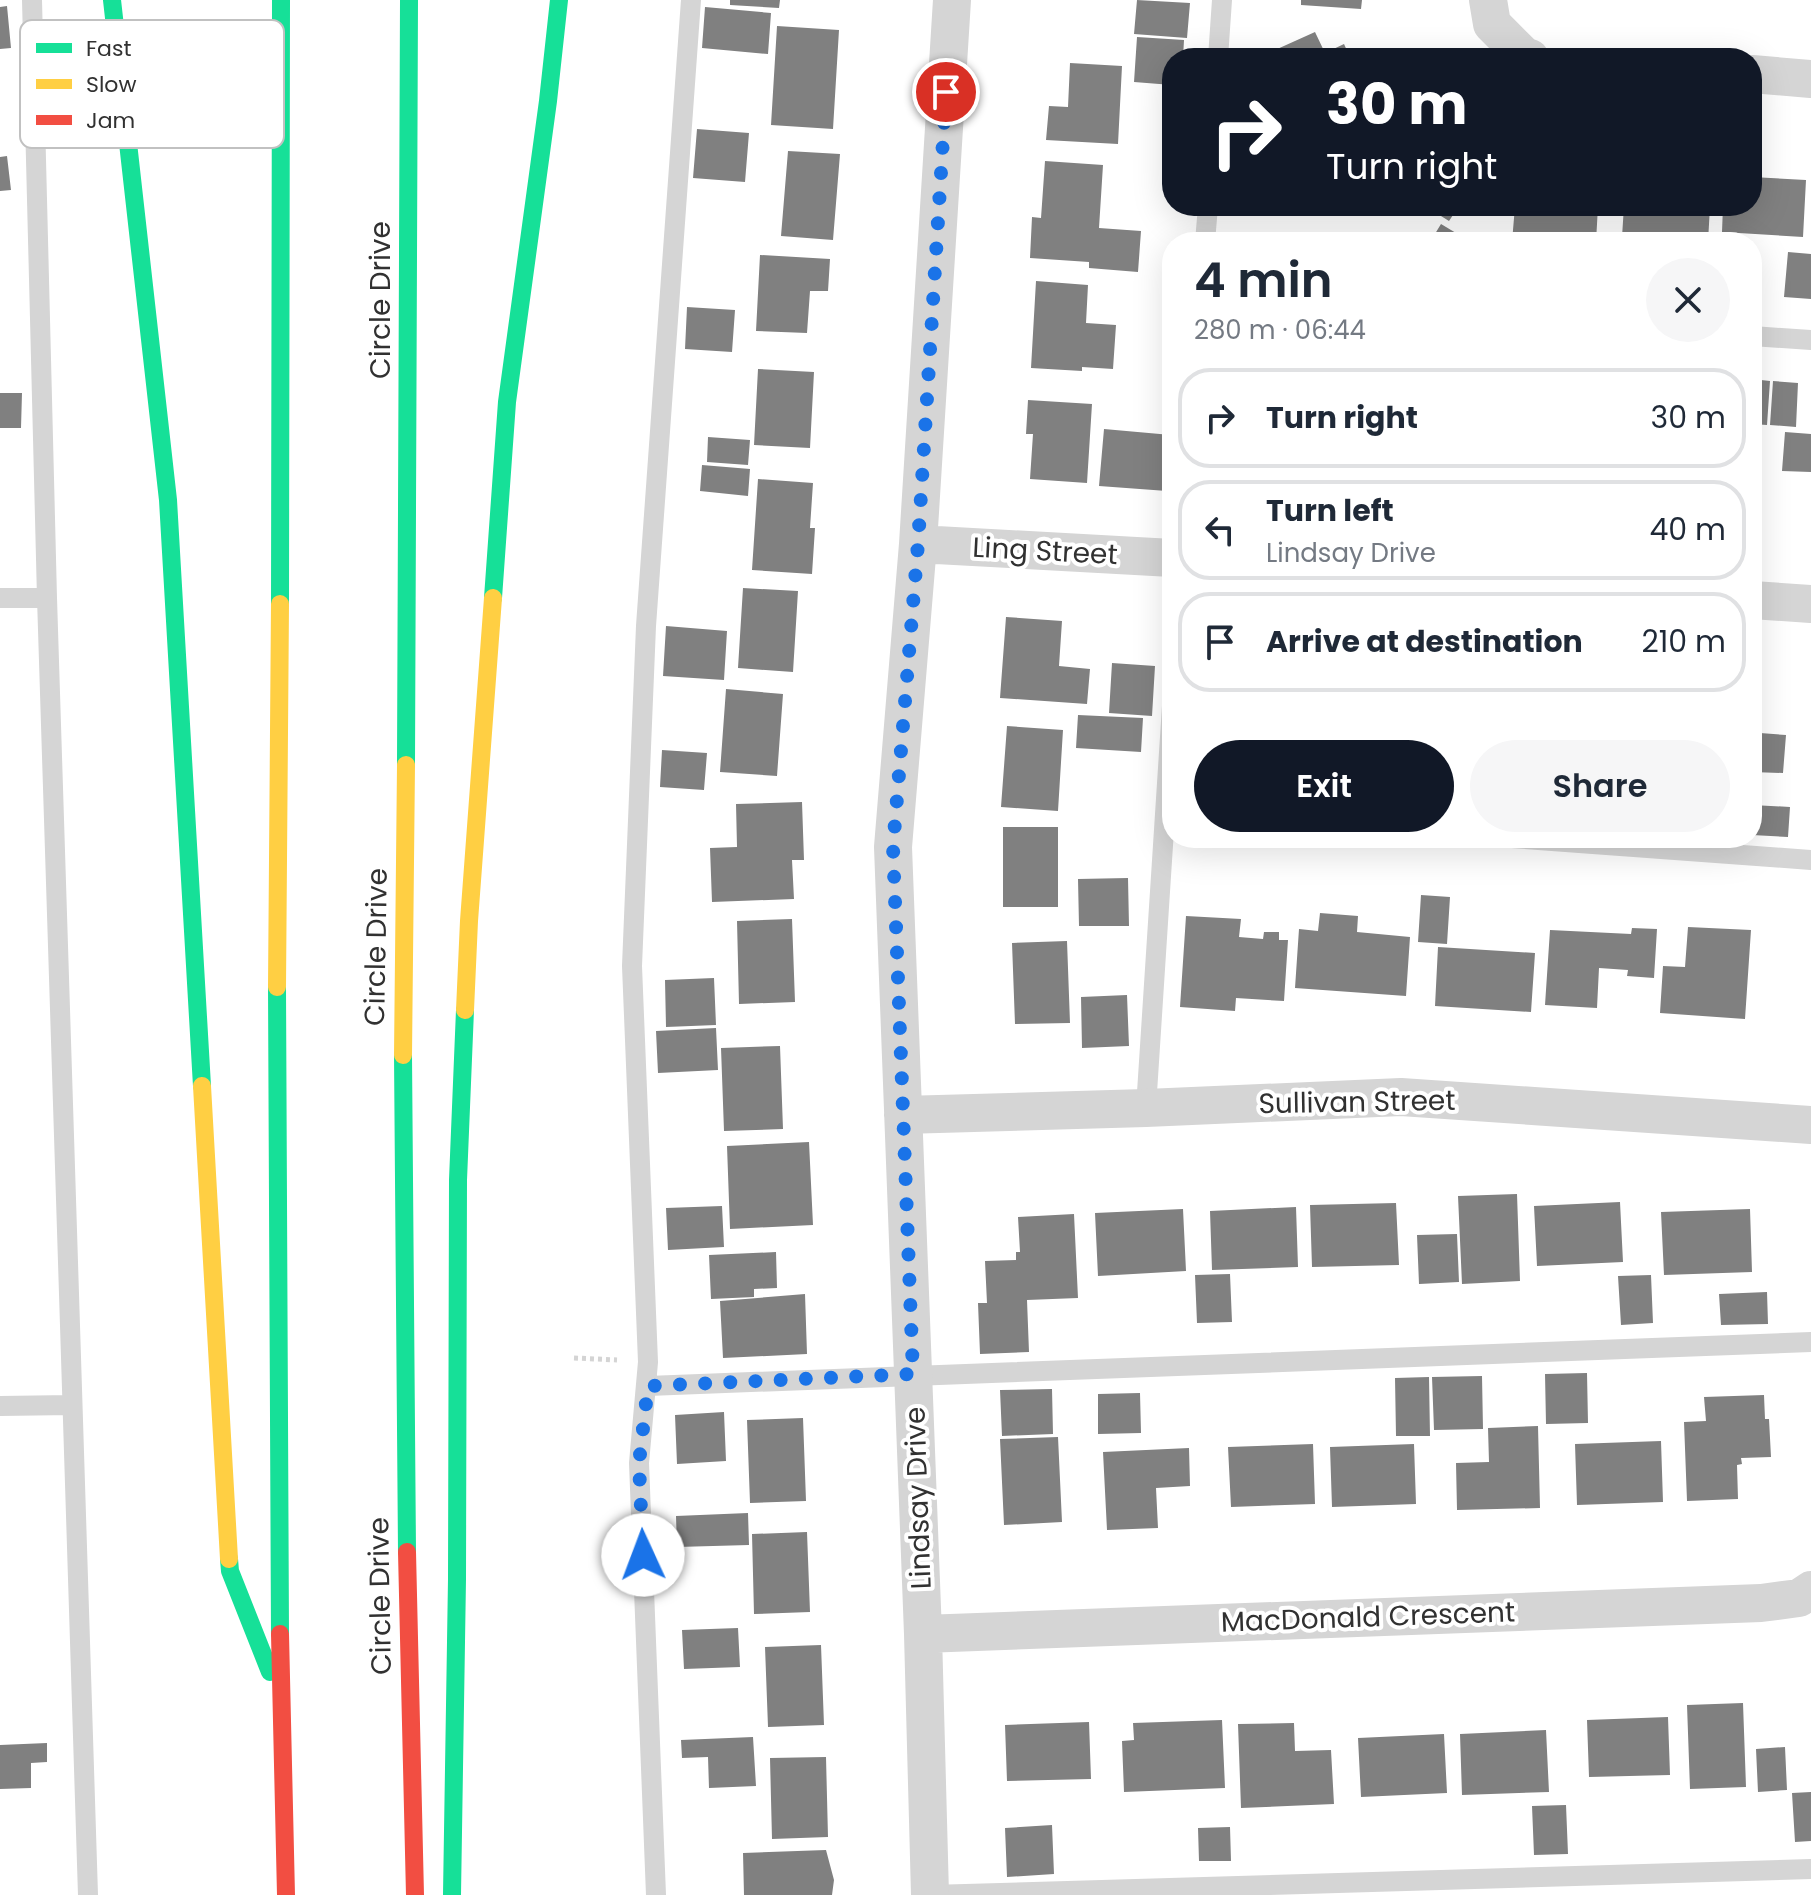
<!DOCTYPE html>
<meta charset="utf-8">
<style>
:root{--surface:#fff;--page:#f6f6f7;--text:#1f2937;--muted:#747a83;--line:#e0e1e3;--accent:#111827}
body{margin:0;font-family:Poppins,sans-serif;background:var(--page);color:var(--text);height:100vh;display:flex;flex-direction:column;font-size:30px;white-space:nowrap}
*{box-sizing:border-box;margin:0}
p{font-size:26px;color:var(--muted)}
.icon{flex:none;width:44px;height:44px;fill:none;stroke:currentColor;stroke-width:2;stroke-linecap:round;stroke-linejoin:round}
.map{position:relative;flex:1;overflow:hidden}
.details{position:absolute;left:1162px;top:232px;width:600px;height:616px;display:flex;flex-direction:column;background:var(--surface);border-radius:32px;box-shadow:0 8px 32px #0002}
.details>*{flex:none}
.top-card{position:absolute;left:1162px;top:48px;width:600px;height:168px;border-radius:32px;box-shadow:0 8px 32px #0002;background:#111827;color:#fff;overflow:hidden}
.pin{position:absolute;display:grid;place-items:center;width:68px;height:68px;color:#fff;margin:-34px;border:4px solid #fff;border-radius:50%;box-shadow:0 2px 8px #0007}
.me{position:absolute;width:88px;margin:-44px;rotate:358deg;stroke-linejoin:round;filter:drop-shadow(0 0 6px #0008)}
.turn{display:flex;align-items:center;gap:28px;height:168px;padding:0 32px;font-size:36px}
.turn .icon{width:104px;height:104px;stroke-width:2.5}
.turn b{display:block;font-size:56px;line-height:68px}
.round{display:grid;place-items:center;flex:none;width:84px;height:84px;border-radius:42px;background:var(--page)}
.overview{display:flex;align-items:center;justify-content:space-between;height:136px;padding:0 32px}
h1{font-size:48px;font-weight:600;line-height:60px}
.primary-button{display:flex;gap:16px;margin-top:auto;padding:16px 32px}
.primary-button a{flex:1;height:92px;border-radius:48px;background:var(--accent);color:#fff;font-size:32px;font-weight:600;line-height:92px;text-align:center}
.primary-button a+a{background:var(--page);color:var(--text)}
ul{padding:0;list-style:none}
li{display:flex;align-items:center;gap:24px;height:100px;margin:0 16px 12px;padding:0 16px;border:4px solid var(--line);border-radius:32px}
li div{flex:1}
li b{display:block;font-size:30px}
li em{font-style:normal}
.map>svg:first-child{display:block}
.building{fill:#808080}
.lines{fill:none;stroke-linecap:round;stroke-linejoin:round}
.path{stroke:#d4d4d4;stroke-width:5;stroke-dasharray:4 4;stroke-linecap:butt}
.lane{stroke:#d5d5d5;stroke-width:20}
.street{stroke:#d5d5d5;stroke-width:38}
.fast{stroke:#16e098;stroke-width:18}
.slow{stroke:#ffcf43;stroke-width:18}
.jam{stroke:#f24e42;stroke-width:18}
.route{stroke:#1a73e8;stroke-width:14;stroke-dasharray:0 25.2}
.labels{text-anchor:middle;dominant-baseline:central;stroke-width:8;stroke-linejoin:round;paint-order:stroke}
.street-label{font-size:28px;fill:#313131;stroke:#fff}
.key{fill:#fff;stroke:#c1c1c1;stroke-width:2}
.key-label{font-size:22px;fill:#313131}
</style>
<div class="map">
<svg width="1811" height="1895" viewBox="0 0 1811 1895">
<rect width="100%" height="100%" fill="#fff"/>
<!-- building -->
<path class="building" d="M730,0H780L779,8L730,5Z
M1137,0L1190,3L1187,38L1134,34Z
M1301,0H1362L1361,9L1301,5Z
M7,6L11,48L0,49V7Z
M705,7L771,13L768,54L702,48Z
M777,26L839,30L833,129L771,125Z
M1315,32L1325,53L1344,44L1349,55L1362,49L1366,58H1257Z
M1137,37L1184,40L1183,58H1172V85L1134,82Z
M1070,63L1122,66L1118,144L1046,140L1049,106L1068,107Z
M697,129L749,133L745,182L693,178Z
M788,151L840,154L833,240L781,236Z
M7,156L11,190L0,191V157Z
M1045,161L1103,165L1099,228L1141,231L1138,272L1089,268V262L1030,258L1032,217L1041,218Z
M1752,177L1806,180L1803,237L1722,232L1723,206H1752Z
M1425,206H1459L1449,221Z
M1515,206H1598L1596,242H1512Z
M1624,206H1710L1708,242L1622,237Z
M1441,224L1471,242H1430Z
M1788,252L1811,254V299L1784,297Z
M760,255L830,259L828,291H810L807,333L756,331Z
M1036,281L1088,285L1086,323L1116,325L1113,369L1082,367V371L1031,368Z
M687,307L735,310L732,352L685,349Z
M758,369L814,372L810,448L754,445Z
M1752,379L1770,381L1767,425L1752,424Z
M1773,381L1798,383L1796,427L1770,425Z
M0,393H22L21,428H0Z
M1028,400L1092,404L1087,483L1030,479L1033,434H1026Z
M1104,429L1171,435L1167,491L1099,486Z
M1785,432L1811,434V472L1782,471Z
M708,437L750,440L748,465L707,462Z
M702,465L750,469L748,496L700,491Z
M758,479L813,483L810,528H815L812,574L752,570Z
M743,588L798,591L793,672L738,668Z
M1006,617L1062,621L1059,666L1090,669L1087,704L1000,698Z
M666,626L727,631L724,680L663,676Z
M1112,663L1155,666L1152,716L1109,713Z
M726,689L783,694L777,776L720,772Z
M1752,692L1762,693L1760,733L1786,735L1783,773L1752,772Z
M1078,715L1143,718L1141,752L1076,748Z
M1007,726L1063,730L1058,811L1001,807Z
M662,750L707,753L704,790L660,787Z
M802,802L804,860H792L794,899L712,902L710,848L737,847L736,804Z
M1752,805L1790,807L1788,837L1752,835Z
M1003,827H1058V907H1003Z
M1128,878L1129,926H1079L1078,879Z
M1421,895L1450,897L1447,944L1418,942Z
M1320,913L1358,916L1357,932L1410,937L1406,996L1295,988L1299,929L1318,931Z
M1186,916L1241,919L1239,937L1263,939L1264,932H1279V940H1288L1284,1001L1236,998L1235,1011L1180,1007Z
M792,919L795,1002L739,1004L737,921Z
M1688,927L1751,930L1745,1019L1660,1013L1663,966L1685,967Z
M1632,928L1657,929L1654,978L1627,976L1628,970L1599,968L1597,1008L1545,1005L1550,930L1631,934Z
M1067,941L1070,1023L1015,1024L1012,943Z
M1438,947L1535,953L1531,1012L1435,1006Z
M714,978L716,1025L666,1027L665,980Z
M1127,995L1129,1046L1082,1048L1081,997Z
M716,1028L718,1070L658,1073L656,1031Z
M780,1046L783,1129L724,1131L721,1048Z
M809,1142L813,1225L730,1229L727,1146Z
M1517,1194L1520,1281L1462,1284L1458,1196Z
M1620,1202L1623,1262L1537,1266L1534,1206Z
M1396,1203L1399,1265L1312,1267L1310,1205Z
M722,1206L724,1247L668,1250L666,1208Z
M1296,1207L1298,1267L1212,1270L1210,1211Z
M1183,1209L1186,1271L1098,1276L1095,1213Z
M1750,1209L1752,1272L1664,1275L1661,1212Z
M1074,1214L1078,1298L1027,1300L1029,1352L980,1354L978,1303H987L985,1261L1016,1260V1252H1020L1018,1217Z
M1457,1234L1459,1282L1419,1284L1417,1235Z
M776,1252L777,1288L754,1289V1297L711,1299L709,1255Z
M1230,1274L1232,1322L1197,1323L1195,1275Z
M1651,1275L1653,1323L1621,1325L1618,1276Z
M1767,1292L1768,1324L1721,1325L1719,1294Z
M805,1294L807,1354L723,1358L720,1301Z
M1587,1373L1588,1423L1546,1424L1545,1374Z
M1482,1376L1483,1429L1434,1430L1432,1377Z
M1429,1377L1430,1436H1396L1395,1378Z
M1052,1389L1053,1434L1002,1436L1000,1390Z
M1140,1393L1141,1433L1098,1434V1394Z
M1764,1395L1765,1419H1769L1771,1457L1741,1458L1742,1464L1737,1465L1738,1499L1687,1501L1684,1422L1706,1421L1704,1397Z
M724,1412L726,1461L677,1464L675,1415Z
M803,1418L806,1501L750,1503L747,1420Z
M1538,1426L1540,1508L1457,1510L1456,1463L1489,1462L1488,1428Z
M1058,1437L1062,1522L1004,1525L1000,1439Z
M1661,1441L1663,1502L1577,1505L1575,1444Z
M1313,1444L1315,1504L1231,1507L1228,1447Z
M1414,1444L1416,1504L1332,1507L1330,1447Z
M1189,1448L1190,1486L1156,1488L1158,1528L1107,1530L1103,1452Z
M748,1513L749,1545L677,1547L676,1516Z
M807,1532L810,1612L754,1614L752,1534Z
M738,1628L740,1667L684,1669L682,1630Z
M821,1645L824,1725L768,1727L765,1647Z
M1743,1703L1746,1787L1690,1789L1687,1705Z
M1668,1717L1670,1775L1589,1777L1587,1720Z
M1222,1720L1225,1788L1124,1792L1122,1741L1134,1740L1133,1723Z
M1089,1722L1091,1779L1007,1781L1005,1725Z
M1294,1723L1295,1751L1331,1750L1334,1804L1241,1808L1238,1724Z
M1546,1730L1549,1792L1462,1795L1460,1734Z
M1444,1734L1447,1793L1361,1797L1358,1738Z
M753,1737L756,1786L709,1788L708,1757L682,1758L681,1740Z
M47,1743V1762L31,1763V1788L0,1789V1745Z
M1785,1747L1787,1790L1758,1792L1756,1749Z
M826,1757L828,1837L772,1839L770,1758Z
M1811,1792V1841L1795,1842L1792,1793Z
M1566,1805L1568,1854L1534,1855L1532,1806Z
M1052,1825L1054,1874L1007,1877L1005,1828Z
M1230,1827L1231,1861H1199L1198,1828Z
M826,1850L834,1880L832,1895H744L743,1853Z"/>
<g class="lines">
<!-- path -->
<path class="path" d="M574,1358L617,1360"/>
<!-- lane -->
<path class="lane" d="M32,0L47,598L88,1895
M1218,58L1222,0
M1205,242L1208,206
M1752,336L1811,340
M0,598H47
M1512,838L1811,860
M1146,1108L1172,706
M648,1386L1811,1342
M0,1406L71,1405
M656,1895L639,1463L648,1362L632,966L646,626L691,0
M930,1895L1811,1869"/>
<!-- street -->
<path class="street" d="M1488,0L1492,24L1526,58H1530
M1752,74L1811,79
M918,544L1172,558
M1752,600L1811,604
M903,1115L1146,1108L1401,1097L1811,1125
M923,1634L1761,1603L1799,1598L1811,1590
M930,1895L923,1634L893,847L918,544L952,0"/>
<!-- fast -->
<path class="fast" d="M112,0L168,500L202,1086
M493,598L507,402L548,101L559,0
M280,604L281,0
M406,765L409,0
M277,987L280,1634
M403,1055L407,1552
M229,1559L230,1571L270,1672
M452,1895L457,1579L458,1180L465,1010"/>
<!-- slow -->
<path class="slow" d="M277,987L280,604
M465,1010L469,921L493,598
M403,1055L406,765
M202,1086L229,1559"/>
<!-- jam -->
<path class="jam" d="M407,1552L415,1895
M280,1634L286,1895"/>
</g>
<g class="lines">
<!-- route -->
<path class="route" d="M643,1555L639,1463L648,1386L913,1374L893,847L918,544L946,92"/>
</g>
<g class="labels">
<!-- street labels -->
<g class="street-label">
<text transform="translate(380 300) rotate(-90)">Circle Drive</text>
<text transform="translate(1045 551) rotate(3)">Ling Street</text>
<text transform="translate(376 947) rotate(-89)">Circle Drive</text>
<text transform="translate(1357 1102) rotate(-1)">Sullivan Street</text>
<text transform="translate(918 1498) rotate(-92)">Lindsay Drive</text>
<text transform="translate(380 1596) rotate(-91)">Circle Drive</text>
<text transform="translate(1368 1617) rotate(-2)">MacDonald Crescent</text>
</g>
</g>
<!-- legend -->
<rect x="20" y="20" width="264" height="128" rx="12" class="key"/>
<rect x="36" y="43" width="36" height="10" fill="#16e098"/>
<rect x="36" y="79" width="36" height="10" fill="#ffcf43"/>
<rect x="36" y="115" width="36" height="10" fill="#f24e42"/>
<g class="key-label">
<text x="86" y="56">Fast</text>
<text x="86" y="92">Slow</text>
<text x="86" y="128">Jam</text>
</g>
</svg>
<div class="pin" style="left:946px;top:92px;background:#d93025"><svg class="icon" aria-label="arrive" viewBox="0 0 24 24"><path d="M6 21V4h12l-3 4 3 4H6"/></svg></div>
<svg class="me" style="left:643px;top:1555px" viewBox="-20 -20 40 40"><circle r="19" fill="#fff"/><path d="M0-13L10 11 0 6-10 11z" fill="#1a73e8"/></svg>
<div class="top-card">
<div class="turn"><svg class="icon" aria-label="right" viewBox="0 0 24 24"><path d="M7 20v-9h11M14 6l5 5-5 5"/></svg><div><b>30 m</b>Turn right</div></div>
</div>
<section class="details">
<div class="overview"><div><h1>4 min</h1><p>280 m · 06:44</p></div><a class="round"><svg class="icon" aria-label="close" viewBox="0 0 24 24"><path d="M6 6l12 12M18 6L6 18"/></svg></a></div>
<ul>
<li><svg class="icon" aria-label="right" viewBox="0 0 24 24"><path d="M7 20v-9h11M14 6l5 5-5 5"/></svg><div><b>Turn right</b></div><em>30 m</em></li>
<li><svg class="icon" aria-label="left" viewBox="0 0 24 24"><path d="M17 20v-9H6M10 6l-5 5 5 5"/></svg><div><b>Turn left</b><p>Lindsay Drive</p></div><em>40 m</em></li>
<li><svg class="icon" aria-label="arrive" viewBox="0 0 24 24"><path d="M6 21V4h12l-3 4 3 4H6"/></svg><div><b>Arrive at destination</b></div><em>210 m</em></li>
</ul>
<div class="primary-button"><a>Exit</a><a>Share</a></div>
</section>
</div>
